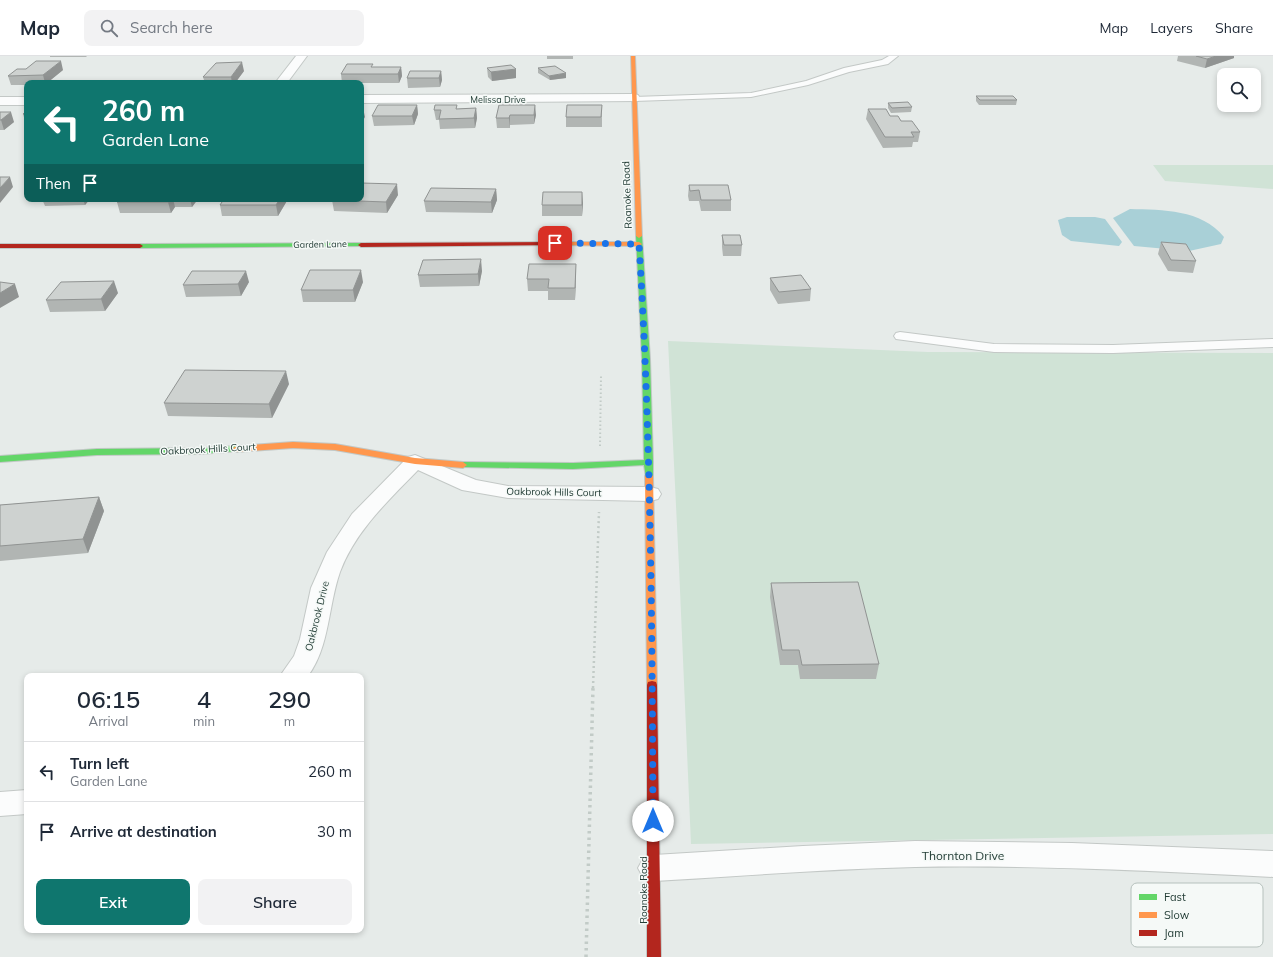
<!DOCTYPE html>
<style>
:root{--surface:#fff;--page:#f2f2f3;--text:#1f2937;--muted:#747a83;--line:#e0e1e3;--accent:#0f766e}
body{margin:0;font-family:Mulish,sans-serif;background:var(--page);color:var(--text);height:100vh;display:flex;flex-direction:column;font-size:15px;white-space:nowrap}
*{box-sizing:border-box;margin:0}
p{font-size:13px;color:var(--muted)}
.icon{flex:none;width:22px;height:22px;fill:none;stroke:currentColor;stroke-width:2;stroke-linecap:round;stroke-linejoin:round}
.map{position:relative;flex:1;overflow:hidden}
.panel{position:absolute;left:24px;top:617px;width:340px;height:260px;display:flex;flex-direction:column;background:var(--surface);border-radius:8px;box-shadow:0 2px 6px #0003}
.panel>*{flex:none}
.banner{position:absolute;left:24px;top:24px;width:340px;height:122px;border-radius:8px;box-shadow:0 2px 6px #0003;background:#0f766e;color:#fff;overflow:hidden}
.fabs{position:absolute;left:1217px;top:12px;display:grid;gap:8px}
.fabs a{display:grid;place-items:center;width:44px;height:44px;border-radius:8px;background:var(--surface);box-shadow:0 2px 6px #0003;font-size:20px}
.pin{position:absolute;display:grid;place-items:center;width:34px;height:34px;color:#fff;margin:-17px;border-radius:8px;box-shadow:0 2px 6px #0006}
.me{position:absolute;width:44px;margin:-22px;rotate:0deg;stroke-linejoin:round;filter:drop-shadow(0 0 3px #0008)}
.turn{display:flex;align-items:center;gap:14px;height:84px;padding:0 12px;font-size:18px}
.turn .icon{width:52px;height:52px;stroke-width:2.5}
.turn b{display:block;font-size:28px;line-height:34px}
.then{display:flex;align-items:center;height:38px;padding:0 12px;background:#0003;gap:8px;font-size:15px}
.eta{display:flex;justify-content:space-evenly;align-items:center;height:68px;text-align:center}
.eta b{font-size:24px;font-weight:600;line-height:28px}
.cta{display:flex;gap:8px;margin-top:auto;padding:8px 12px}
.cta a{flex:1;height:46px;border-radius:8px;background:var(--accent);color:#fff;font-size:16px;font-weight:600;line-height:46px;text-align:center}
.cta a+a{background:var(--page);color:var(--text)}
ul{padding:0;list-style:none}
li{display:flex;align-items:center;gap:12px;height:60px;padding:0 12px;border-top:1px solid var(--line)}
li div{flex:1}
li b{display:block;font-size:15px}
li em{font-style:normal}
header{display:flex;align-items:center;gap:24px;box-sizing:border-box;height:56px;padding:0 20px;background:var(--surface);border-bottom:1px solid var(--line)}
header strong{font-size:19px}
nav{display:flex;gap:22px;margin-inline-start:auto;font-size:14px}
.search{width:280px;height:36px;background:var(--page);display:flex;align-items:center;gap:10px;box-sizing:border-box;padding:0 14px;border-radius:8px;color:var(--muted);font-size:15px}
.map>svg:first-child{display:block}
.green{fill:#d0e3d6}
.water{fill:#a9d0d7}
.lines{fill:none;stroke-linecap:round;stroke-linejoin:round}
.lane-casing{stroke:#c3c8c6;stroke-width:2}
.street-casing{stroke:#c3c8c6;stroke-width:2}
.fast-casing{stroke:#c2c8c6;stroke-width:2}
.slow-casing{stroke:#c2c8c6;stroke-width:2}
.jam-casing{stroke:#c2c8c6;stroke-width:2}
.path-far2{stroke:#c2cbc7;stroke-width:2;stroke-dasharray:1.5 2.5;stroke-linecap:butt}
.path-far1{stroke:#c2cbc7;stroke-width:2.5;stroke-dasharray:2 3;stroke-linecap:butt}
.path{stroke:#c2cbc7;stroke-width:3.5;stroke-dasharray:2.5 4;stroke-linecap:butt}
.lane{fill:#fbfcfc;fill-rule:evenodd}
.street{fill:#fbfcfc;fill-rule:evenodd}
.fast{fill:#63d668;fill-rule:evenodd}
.slow{fill:#ff974d;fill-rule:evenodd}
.jam{fill:#b3261e;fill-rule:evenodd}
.wall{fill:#b1b5b3}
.shaded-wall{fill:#909392}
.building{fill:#ced2d0;stroke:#909392}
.route{stroke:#1a73e8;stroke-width:7;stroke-dasharray:0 12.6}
.labels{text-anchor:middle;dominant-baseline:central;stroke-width:3;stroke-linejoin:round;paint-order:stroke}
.far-street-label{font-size:9px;fill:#243e37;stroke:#f5f9f7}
.street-label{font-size:10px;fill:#243e37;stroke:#f5f9f7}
.near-street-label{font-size:12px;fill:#243e37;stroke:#f5f9f7}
.key{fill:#f5f9f7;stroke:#b6c1bd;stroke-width:1}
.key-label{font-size:11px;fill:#243e37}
</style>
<header>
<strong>Map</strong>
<div class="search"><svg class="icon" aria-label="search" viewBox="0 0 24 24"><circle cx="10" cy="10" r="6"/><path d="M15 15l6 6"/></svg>Search here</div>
<nav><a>Map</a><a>Layers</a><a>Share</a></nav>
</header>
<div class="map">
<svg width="1273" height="901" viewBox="0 0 1273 901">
<rect width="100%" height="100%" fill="#e6ebe9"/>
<!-- green -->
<path class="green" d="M1153,109H1273V133L1165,125Z
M668,285L928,296L1273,297V778L691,788L679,511Z"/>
<!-- water -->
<path class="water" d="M1130,153C1163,154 1201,153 1224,181L1221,188L1189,195L1134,190L1113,162Z
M1067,161H1095L1105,163L1122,186L1119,190L1071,185L1062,179L1058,164Z"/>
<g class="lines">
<defs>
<path id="lane" d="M889,0H898L888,8L849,16L808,29L751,41L634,45L630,43L634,41L751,37L806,25L844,12L882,4Z
M900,276L994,288L1113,289L1273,283V291L1113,297L994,296L896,283L894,280L896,277Z"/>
<path id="street" d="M296,0H307L287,27H275Z
M634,38L638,39L640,42L638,45L361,47V39Z
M0,41H27V49H0Z
M415,399L476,424L508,430L650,431L658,433L661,438L658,443L650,445L508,442L462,434L418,414C389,444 355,475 340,516C328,550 330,590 308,620H280L294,600L300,583L311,532L327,496L352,458L408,401Z
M27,734V758L0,760V736Z
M915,785L1072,787L1273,795V821C1154,815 1034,809 915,811C828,813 741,820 654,825L643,821L638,812L643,803L654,799L803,790Z"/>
<path id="fast" d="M639,178L642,180L650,303L653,406V420L652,422H646L644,409L573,413L460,411L459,409L463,406L573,407L644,404L642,303L636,180Z
M361,187L364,189L363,190L140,192L137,190L140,188Z
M236,390L240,393L239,395L200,398L97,399L0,406V400L97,393L200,392Z"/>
<path id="slow" d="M631,0H635L642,180L639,182L636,180Z
M559,186H639L642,188L639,190L557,189L556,188Z
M293,386L335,388L415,402L463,406L467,409L463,412L415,408L335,394L293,392L236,396L232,393L236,390Z
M649,417L653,420L657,629L656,632L652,633L648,632L647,629L645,420Z"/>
<path id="jam" d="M559,186L562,188L561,189L361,191L358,189L361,187Z
M0,188H140L143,190L140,192H0Z
M652,625L656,626L657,629L661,901H647V629L648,626Z"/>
</defs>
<!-- lane casing -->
<use href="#lane" class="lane-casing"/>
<!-- street casing -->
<use href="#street" class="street-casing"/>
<!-- fast casing -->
<use href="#fast" class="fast-casing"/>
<!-- slow casing -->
<use href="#slow" class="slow-casing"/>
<!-- jam casing -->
<use href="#jam" class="jam-casing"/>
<!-- path-far2 -->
<path class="path-far2" d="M600,390L601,320"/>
<!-- path-far1 -->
<path class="path-far1" d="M593,632L599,456"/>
<!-- path -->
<path class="path" d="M586,901L593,631"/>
<!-- lane -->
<use href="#lane" class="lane"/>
<!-- street -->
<use href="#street" class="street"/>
<!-- fast -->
<use href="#fast" class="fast"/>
<!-- slow -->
<use href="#slow" class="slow"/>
<!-- jam -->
<use href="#jam" class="jam"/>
</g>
<!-- wall -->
<path class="wall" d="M50,0H87L86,1H50Z
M547,0H573V3H547Z
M1178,0H1234V2L1205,12L1177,5Z
M373,11H401L402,20L399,27H342L341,18Z
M487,12L516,13V22L492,25L488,21Z
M538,12L566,22L550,24L538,17Z
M63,14L47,27H27V29H11L8,20Z
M244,15L235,27H205L203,21Z
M441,15L442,24L440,31L408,32L407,22Z
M976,40L1017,44L1016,49H979L976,45Z
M888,47L912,51L911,56L891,57L888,52Z
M417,49L418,58L414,69L374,70L372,60Z
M499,49L536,59L534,68L510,69V72H497L496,62Z
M602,49V71H566V61Z
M476,52L477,62L475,72L440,73L439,64H436L434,54Z
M868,53L890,60L901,65L920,76L918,86H913L912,91L883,92L866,63Z
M27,55V68H26L23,58Z
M0,56L14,66L4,74H0Z
M689,129L731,144V155H701L699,145H689L688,140Z
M496,133L497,144L492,157L426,156L424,145Z
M398,139L387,157L334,155L332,144Z
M42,143H90L85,149L45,150Z
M120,143H198L192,151H175L171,157H120L117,146Z
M288,143L278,160H222L220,149Z
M583,147L582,160H542V149Z
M722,179L742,189L741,200H723L722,191Z
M1161,186L1196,205L1193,217L1168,215L1158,198Z
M576,208V219L575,244H548V235H528L527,223Z
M482,215L479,230L420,231L418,219Z
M770,222L811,233L810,245L778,248L770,234Z
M249,226L241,240L186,241L183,229Z
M363,226L355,246H303L301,234Z
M118,237L105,255L50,256L46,244Z
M289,328L272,362L168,360L164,347Z
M99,441L104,455L88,497L0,505V449Z
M771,527L879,608L876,623H800L798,609H780L770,541Z"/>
<!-- shaded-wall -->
<path class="shaded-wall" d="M1216,0H1234V2L1205,12L1207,3Z
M61,5L63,14L47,27H45L43,19Z
M242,6L244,15L235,27H232L231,21Z
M401,11L402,20L399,27L398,18Z
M516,13V22L492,25L491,16Z
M441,15L442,24L440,31L439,22Z
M566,17V22L550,24L549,20Z
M417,49L418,58L414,69L412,60Z
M535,49L536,59L534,68V59Z
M363,52L365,61L361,68V56Z
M476,52L477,62L475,72L474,62Z
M11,56L14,66L4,74L1,64Z
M510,59V72L509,62Z
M10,121L13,131L0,147V132Z
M397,128L398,139L387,157L386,146Z
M496,133L497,144L492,157L491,146Z
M582,136L583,147L582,160Z
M83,143H90L85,149Z
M170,143H173L175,151L171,157L168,146Z
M190,143H198L192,151Z
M280,143H288L278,160L276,149Z
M481,203L482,215L479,230L478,218Z
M576,208V219L575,244V232Z
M361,214L363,226L355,246L353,234Z
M246,215L249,226L241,240L238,228Z
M114,225L118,237L105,255L101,243Z
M15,228L19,241L0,252V237Z
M286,315L289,328L272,362L269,348Z
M99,441L104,455L88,497L83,483Z"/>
<!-- building -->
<path class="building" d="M1196,0H1216L1207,3Z
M36,5H61L43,19L8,20L17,13H26Z
M242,6L231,21H203L216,7Z
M347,8H373L371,11H401L398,18H341Z
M511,9L516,13L491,16L487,12Z
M555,10L566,17L549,20L538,12Z
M410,15H441L439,22H407Z
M976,40H1013L1017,44H980Z
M908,46L912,51L892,52L888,47Z
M378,49H417L412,60H372Z
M435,49H457L456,53L476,52L474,62L439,63L441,54H434Z
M499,49H535L534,59H510L509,62H496Z
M567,49H602L601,61H566Z
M361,52H363L361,56Z
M868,53H886L890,60H898L901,65H912L920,76H911L914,81H885Z
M27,55V58H23Z
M0,56H11L1,64H0Z
M0,121H10L0,132Z
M361,127L397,128L386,146L332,144L333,143H361Z
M689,129H728L731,144H701L699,134L690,135Z
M431,132L496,133L491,146L424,145Z
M543,136H582V149H542Z
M120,143H170L168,146H117Z
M224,143H280L276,149H220Z
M722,179H740L742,189H724Z
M1161,186L1186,188L1196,205L1171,204Z
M481,203L478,218L418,219L423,204Z
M529,208H576L575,232H548L549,223H527Z
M310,214H361L353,234H301Z
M192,215H246L238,228L183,229Z
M801,219L811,233L779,236L770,222Z
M114,225L101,243L46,244L61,226Z
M0,226L15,228L0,237Z
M185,314L286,315L269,348L164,347Z
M99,441L83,483L0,490V449Z
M858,526L879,608L802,609L799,594H782L771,527Z"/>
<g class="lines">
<!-- route -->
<path class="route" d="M555,187L639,188C651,380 652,572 653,765"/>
</g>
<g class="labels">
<!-- far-street labels -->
<g class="far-street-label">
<text x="498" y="43">Melissa Drive</text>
<text transform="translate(320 188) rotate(-1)">Garden Lane</text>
</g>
<!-- street labels -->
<g class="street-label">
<text transform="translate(627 139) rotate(-92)">Roanoke Road</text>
<text transform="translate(208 393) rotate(-3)">Oakbrook Hills Court</text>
<text transform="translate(554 436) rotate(1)">Oakbrook Hills Court</text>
<text transform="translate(317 560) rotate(-76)">Oakbrook Drive</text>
<text transform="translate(643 834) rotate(-90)">Roanoke Road</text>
</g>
<!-- near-street labels -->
<g class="near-street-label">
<text x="963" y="799">Thornton Drive</text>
</g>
</g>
<!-- legend -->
<rect x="1131" y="827" width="132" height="64" rx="6" class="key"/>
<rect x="1139" y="838" width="18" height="6" fill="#63d668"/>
<rect x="1139" y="856" width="18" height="6" fill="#ff974d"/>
<rect x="1139" y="874" width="18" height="6" fill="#b3261e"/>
<g class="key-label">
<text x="1164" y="845">Fast</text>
<text x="1164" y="863">Slow</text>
<text x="1164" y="881">Jam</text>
</g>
</svg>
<div class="fabs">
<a><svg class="icon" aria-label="search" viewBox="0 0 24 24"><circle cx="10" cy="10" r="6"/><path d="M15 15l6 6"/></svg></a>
</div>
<div class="pin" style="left:555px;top:187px;background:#d93025"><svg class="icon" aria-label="arrive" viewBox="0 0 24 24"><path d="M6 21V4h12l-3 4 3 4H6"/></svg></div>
<svg class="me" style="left:653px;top:765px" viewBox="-20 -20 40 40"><circle r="19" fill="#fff"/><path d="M0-13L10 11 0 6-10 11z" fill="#1a73e8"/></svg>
<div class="banner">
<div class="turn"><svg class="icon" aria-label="left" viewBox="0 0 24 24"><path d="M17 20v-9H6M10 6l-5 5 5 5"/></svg><div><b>260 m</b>Garden Lane</div></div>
<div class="then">Then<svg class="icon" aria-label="arrive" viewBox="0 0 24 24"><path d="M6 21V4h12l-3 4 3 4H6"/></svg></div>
</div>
<section class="panel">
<div class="eta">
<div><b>06:15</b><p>Arrival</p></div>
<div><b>4</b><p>min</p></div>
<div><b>290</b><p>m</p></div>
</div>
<ul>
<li><svg class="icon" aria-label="left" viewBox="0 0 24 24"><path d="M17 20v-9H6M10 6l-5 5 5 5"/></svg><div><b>Turn left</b><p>Garden Lane</p></div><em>260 m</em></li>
<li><svg class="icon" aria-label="arrive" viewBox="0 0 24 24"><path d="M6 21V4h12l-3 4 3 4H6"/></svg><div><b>Arrive at destination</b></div><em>30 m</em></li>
</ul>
<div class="cta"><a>Exit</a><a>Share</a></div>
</section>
</div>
